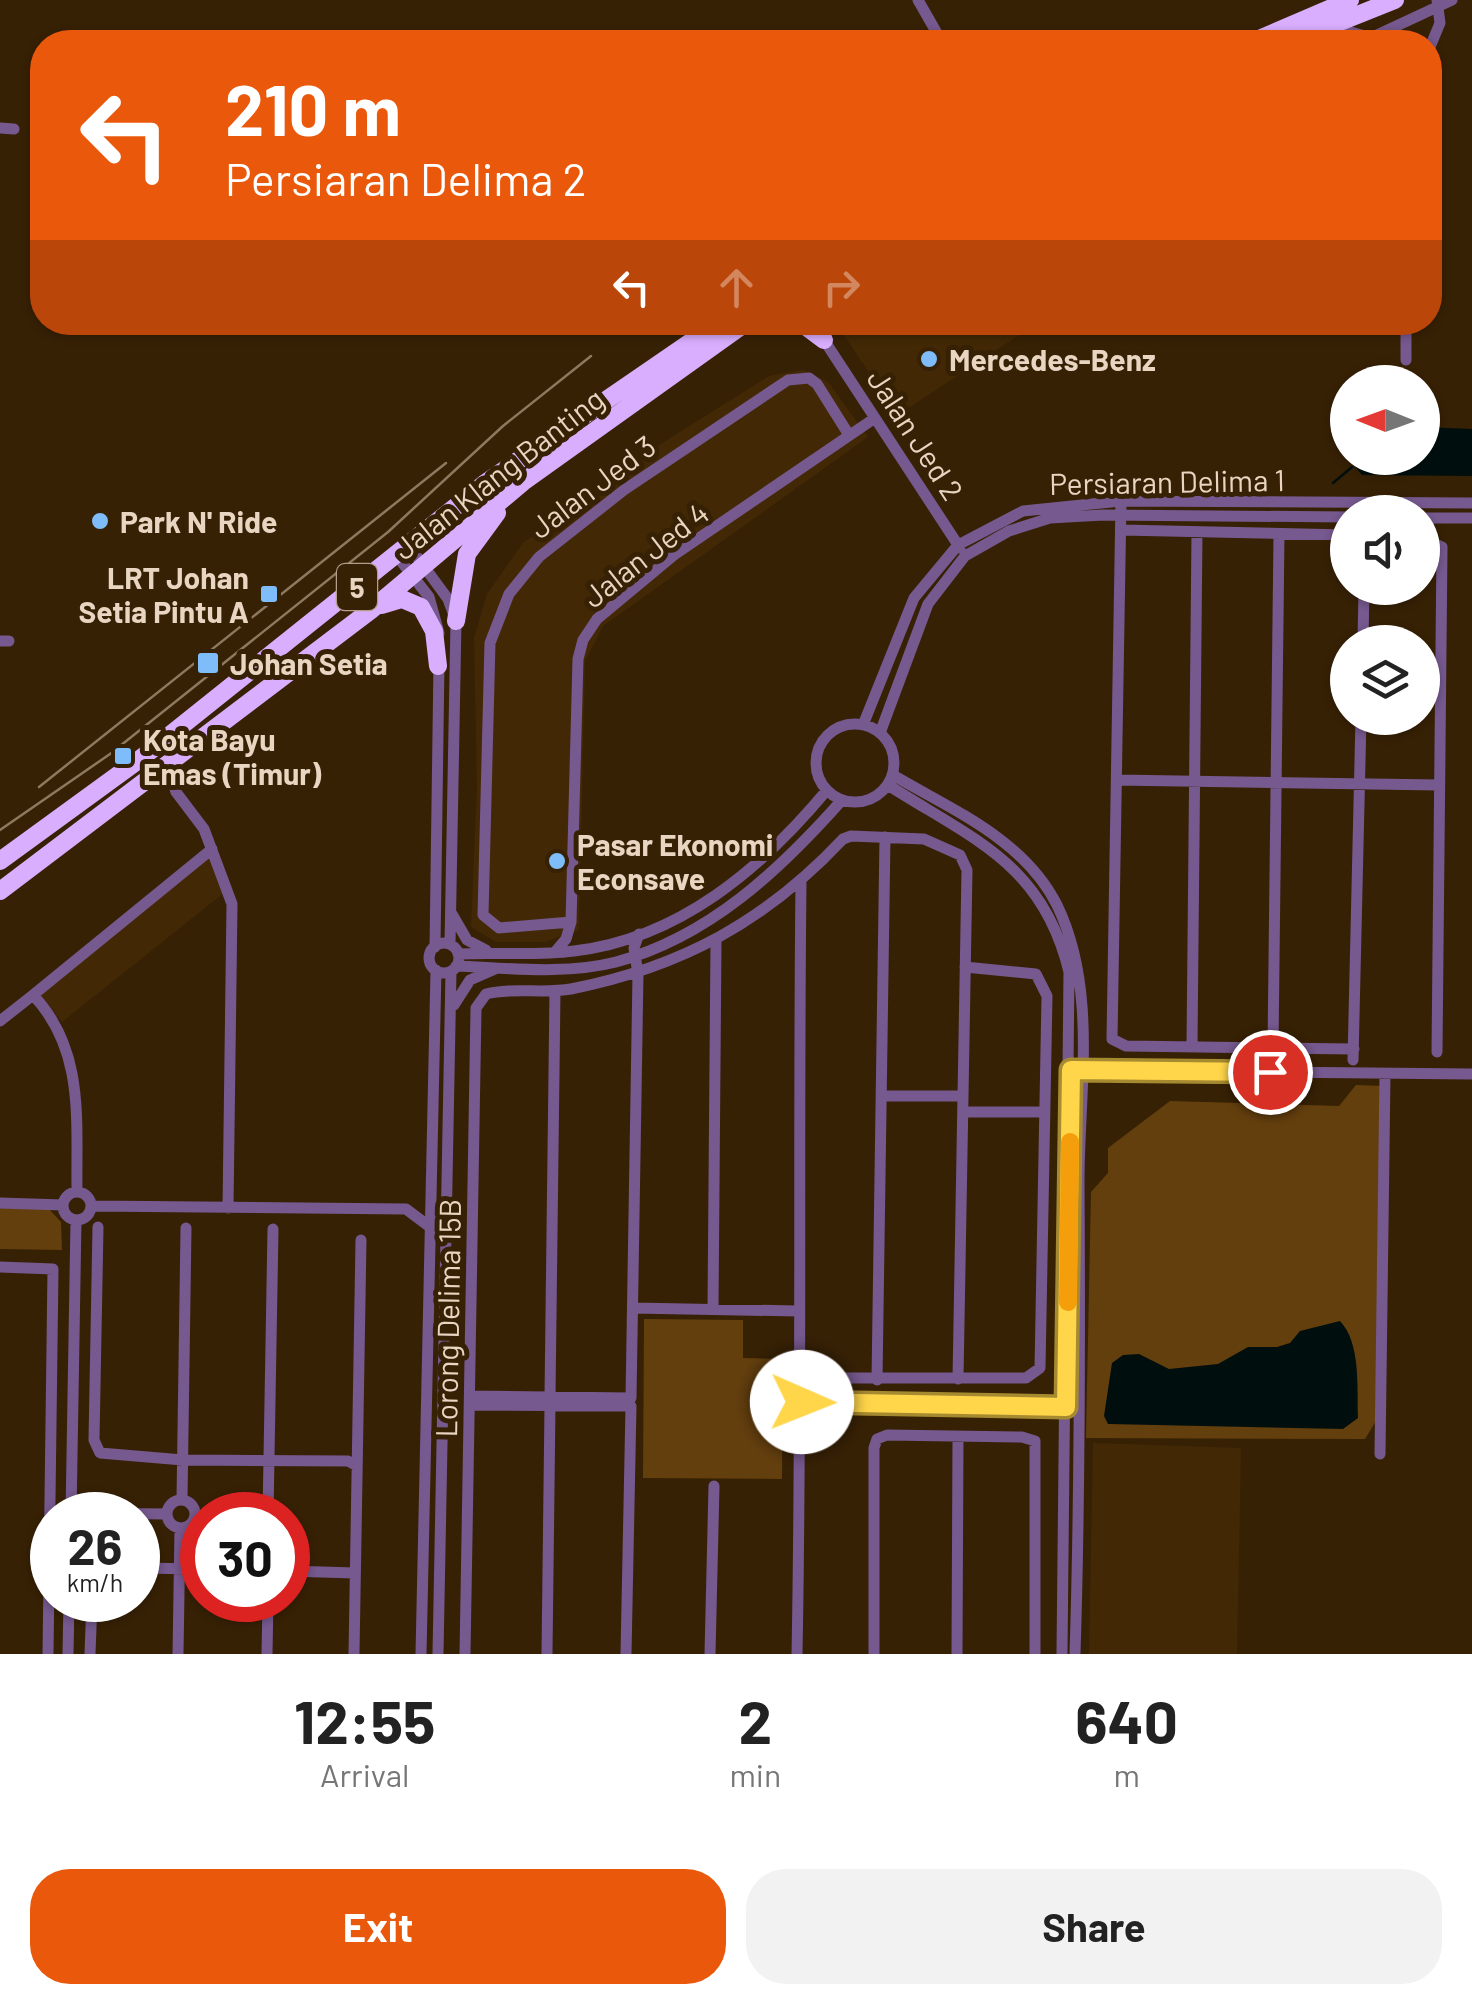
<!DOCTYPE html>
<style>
:root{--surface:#fff;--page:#f2f2f2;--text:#222;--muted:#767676;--accent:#ea580c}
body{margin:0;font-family:Barlow,sans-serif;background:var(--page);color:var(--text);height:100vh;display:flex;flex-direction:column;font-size:38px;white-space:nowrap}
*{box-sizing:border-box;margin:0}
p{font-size:32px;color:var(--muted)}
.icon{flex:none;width:55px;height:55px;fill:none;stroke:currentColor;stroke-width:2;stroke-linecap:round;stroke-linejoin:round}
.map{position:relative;height:1654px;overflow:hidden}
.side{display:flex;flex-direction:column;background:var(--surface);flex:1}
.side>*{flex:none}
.guide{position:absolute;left:30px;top:30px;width:1412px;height:305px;border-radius:40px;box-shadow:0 2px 8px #0004;background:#ea580c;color:#fff;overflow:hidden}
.needle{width:65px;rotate:271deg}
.buttons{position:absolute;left:1330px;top:365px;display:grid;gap:20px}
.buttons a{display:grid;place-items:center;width:110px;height:110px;border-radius:50%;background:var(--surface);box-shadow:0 2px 8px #0004;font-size:50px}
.speed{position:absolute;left:30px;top:1492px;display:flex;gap:20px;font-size:50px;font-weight:700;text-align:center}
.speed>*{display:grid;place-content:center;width:130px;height:130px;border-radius:50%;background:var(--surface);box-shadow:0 2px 8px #0004;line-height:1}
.speed small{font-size:25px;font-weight:400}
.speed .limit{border:15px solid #d22;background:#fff;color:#111}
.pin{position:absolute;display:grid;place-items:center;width:85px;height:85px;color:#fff;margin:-42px;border:5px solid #fff;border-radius:50%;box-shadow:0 2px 10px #0007}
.me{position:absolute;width:110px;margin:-55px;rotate:91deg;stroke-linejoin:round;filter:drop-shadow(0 0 8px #0008)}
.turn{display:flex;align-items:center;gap:35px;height:210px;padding:0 30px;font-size:45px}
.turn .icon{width:130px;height:130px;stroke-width:2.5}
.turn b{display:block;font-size:70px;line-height:85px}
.lanes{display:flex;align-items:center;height:95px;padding:0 30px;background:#0003;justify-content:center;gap:50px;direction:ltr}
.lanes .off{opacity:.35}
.eta{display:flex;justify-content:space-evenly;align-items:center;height:170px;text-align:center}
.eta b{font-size:60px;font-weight:700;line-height:70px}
.action{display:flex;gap:20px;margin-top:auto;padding:20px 30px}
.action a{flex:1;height:115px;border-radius:40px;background:var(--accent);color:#fff;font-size:40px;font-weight:700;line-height:115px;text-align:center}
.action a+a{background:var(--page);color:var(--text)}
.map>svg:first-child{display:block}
.built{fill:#422805}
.green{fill:#643f0e}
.water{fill:#000f0e}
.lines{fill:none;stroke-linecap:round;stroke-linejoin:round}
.stream{stroke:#000f0e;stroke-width:2.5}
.minor{stroke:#76598f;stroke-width:11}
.highway{stroke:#d9aefe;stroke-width:18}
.tram{stroke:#8d7860;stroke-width:2.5}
.route-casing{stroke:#a68a30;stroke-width:25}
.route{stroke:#ffd54a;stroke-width:18}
.slow{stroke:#f59e0b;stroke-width:18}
.poi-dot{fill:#7ebdf9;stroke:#372105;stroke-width:4}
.labels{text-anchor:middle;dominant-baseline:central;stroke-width:10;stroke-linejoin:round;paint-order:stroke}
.shield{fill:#372105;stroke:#b39f89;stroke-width:2.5}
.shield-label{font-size:28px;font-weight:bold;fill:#e8d5c2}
.poi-label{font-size:30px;font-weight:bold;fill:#e8d5c2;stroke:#372105;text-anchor:start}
.street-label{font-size:30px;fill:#e8d5c2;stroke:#372105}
</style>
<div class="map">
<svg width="1472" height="1654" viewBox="0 0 1472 1654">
<rect width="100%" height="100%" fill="#372105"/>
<!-- built -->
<path class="built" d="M854,323L1035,322L1036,324L898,415L841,331Z
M803,370L828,382L868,437L603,626L585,661L579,930L545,942H496L471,927L477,788L474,638L487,594L523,543L640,457L769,376Z
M211,853L225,892L62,1022L40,994Z
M1093,1443L1241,1448L1237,1654H1089Z"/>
<!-- green -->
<path class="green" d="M1356,1085L1383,1086L1379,1416L1365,1439L1086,1438L1091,1192L1108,1173V1148L1170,1101L1339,1106Z
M0,1208H48L61,1222L62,1250L0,1249Z
M644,1319L743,1320V1358L783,1359L782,1479L643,1478Z"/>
<!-- water -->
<path class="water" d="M1423,427L1472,429V476L1362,475L1348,458H1422Z
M1340,1321C1361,1343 1357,1388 1358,1418L1343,1429L1108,1424L1104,1416L1112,1363L1123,1355L1139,1354L1169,1369L1218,1364L1248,1347H1277L1290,1343L1300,1331Z"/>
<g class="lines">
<!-- stream -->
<path class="stream" d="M1333,483L1352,467"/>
<!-- minor -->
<path class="minor" d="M918,0L942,42
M1333,27L1372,38
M1362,42L1452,0
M1430,47L1440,23L1437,0
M0,128L14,129
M1406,322V360
M824,340L960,548
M1121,501L1112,1039L1126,1046L1354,1049
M1422,518H1472
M1121,530L1348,535
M1422,538L1442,547L1437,1052
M409,546L448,599L456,621L450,944
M397,556L429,597L439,633
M0,641H9
M1363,642L1364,588
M816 763a39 39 0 1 1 78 0a39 39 0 1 1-78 0Z
M863,725L914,598L958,545L1023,511L1121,501L1472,503
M880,733L928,604L965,556L1009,531L1050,518L1103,515L1348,517
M177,759L171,776L176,792L204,829L232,904L228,1208
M893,775C952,810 1024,839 1057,905C1098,990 1079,1090 1079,1182C1080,1340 1080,1497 1075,1654
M1117,780L1439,785
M888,785C972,839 1043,863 1069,972L1062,1654
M452,914L467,940L486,950
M571,922L499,928L483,915L490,643L509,594L539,557L624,490L788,380L809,378L817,384L849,435
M429 958a15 15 0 1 1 30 0a15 15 0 1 1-30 0Z
M435,947L439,662
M555,952L566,939L571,922L578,659L583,640L597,619L674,555L875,418
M458,954C497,952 536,956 574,951C679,939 762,868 827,790
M456,966C508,968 565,975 616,962C709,937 780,870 842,800
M33,995L212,849
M454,1005L470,980L495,969
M0,1021L33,995C85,1050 76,1120 77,1191
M1192,1046L1197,532
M1273,1048L1279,534
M1353,1060L1361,718
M1075,1070L1472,1074
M882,1096H963
M963,1112H1044
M63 1206a14 14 0 1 1 28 0a14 14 0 1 1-28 0Z
M0,1203L63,1205
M91,1206L406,1209L430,1227
M98,1227L94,1440L100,1453L183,1460L348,1461L357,1466
M0,1267L53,1269L48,1654
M633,1308L797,1311
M713,1309L716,940
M800,1378H1026L1040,1368L1047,996L1036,974L965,967
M877,1380L885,837
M472,1396L631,1398L638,974L634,948L639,934
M550,1396L555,991
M802,1402L1072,1407
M471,1405L631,1406L626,1654
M1380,1454L1385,1074
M167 1514a14 14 0 1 1 28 0a14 14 0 1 1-28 0Z
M182,1500L186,1228
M71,1513L166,1514
M71,1515L76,1220
M268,1515L273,1229
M138,1568L202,1569
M288,1571L355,1573
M68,1654L69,1600
M90,1654L92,1600
M178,1654L180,1529
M267,1654L268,1600
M354,1654L361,1240
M421,1654L436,970
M438,1654L451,971
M465,1654L476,1008L486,994C513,987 543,994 571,989C682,967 766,921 843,839L851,836L924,839L960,855L967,870L958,1379
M547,1654L550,1405
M710,1654L714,1486
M797,1654C802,1397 798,1140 801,883
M874,1654V1448L877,1439L887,1435L1022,1437L1035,1441V1654
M957,1654L958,1437"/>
<!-- highway -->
<path class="highway" d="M1252,42L1350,0
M1290,42L1395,0
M800,322L824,340
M382,605L402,599L421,607L434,631L438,666
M456,621L467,554L497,513
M0,861L140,759L484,484L720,322
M0,891L371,610L523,482L747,322"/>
<!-- tram -->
<path class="tram" d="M39,787L446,463
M0,830L110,754L388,532L503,426L591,356"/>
</g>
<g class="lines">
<defs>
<path id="route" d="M802,1402L1066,1407L1071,1070L1270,1072"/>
</defs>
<!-- route casing -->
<use href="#route" class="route-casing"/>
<!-- route -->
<use href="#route" class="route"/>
<!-- slow -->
<path class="slow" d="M1068,1302L1070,1142"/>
</g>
<!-- markers -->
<g class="poi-dot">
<circle cx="929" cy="359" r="10"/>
<circle cx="100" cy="521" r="10"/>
<rect x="259" y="584" width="20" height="20" rx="5"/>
<rect x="196" y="651" width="24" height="24" rx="5"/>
<rect x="113" y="746" width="20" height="20" rx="5"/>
<circle cx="557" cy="861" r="10"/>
</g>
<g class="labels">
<!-- shield labels -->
<rect class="shield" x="337" y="564" width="40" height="46" rx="8"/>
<g class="shield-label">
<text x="357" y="587">5</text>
</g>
<!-- poi labels -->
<g class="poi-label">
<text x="949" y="359">Mercedes-Benz</text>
<text x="120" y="521">Park N' Ride</text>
<text x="249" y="577" text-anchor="end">LRT Johan<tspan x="249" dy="34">Setia Pintu A</tspan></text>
<text x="230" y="663">Johan Setia</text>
<text x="143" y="739">Kota Bayu<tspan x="143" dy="34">Emas (Timur)</tspan></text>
<text x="577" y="844">Pasar Ekonomi<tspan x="577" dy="34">Econsave</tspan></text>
</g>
<!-- street labels -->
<g class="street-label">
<text transform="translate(916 434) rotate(57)">Jalan Jed 2</text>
<text transform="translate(498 473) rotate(-38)">Jalan Klang Banting</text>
<text transform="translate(1167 481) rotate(-1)">Persiaran Delima 1</text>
<text transform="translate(592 486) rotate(-37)">Jalan Jed 3</text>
<text transform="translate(645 554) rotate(-38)">Jalan Jed 4</text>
<text transform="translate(447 1318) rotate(-89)">Lorong Delima 15B</text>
</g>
</g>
</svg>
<div class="buttons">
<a><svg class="needle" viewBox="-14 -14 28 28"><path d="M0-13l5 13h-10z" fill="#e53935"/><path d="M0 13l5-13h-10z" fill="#767676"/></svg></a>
<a><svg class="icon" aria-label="sound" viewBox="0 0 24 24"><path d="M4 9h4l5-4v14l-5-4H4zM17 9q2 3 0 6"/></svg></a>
<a><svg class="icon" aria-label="layers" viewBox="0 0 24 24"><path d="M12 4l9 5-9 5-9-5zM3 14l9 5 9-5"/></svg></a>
</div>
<div class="speed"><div>26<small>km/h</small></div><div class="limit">30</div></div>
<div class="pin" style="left:1270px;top:1072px;background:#d93025"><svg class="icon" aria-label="arrive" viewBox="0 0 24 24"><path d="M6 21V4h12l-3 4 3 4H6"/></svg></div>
<svg class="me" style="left:802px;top:1402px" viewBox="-20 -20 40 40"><circle r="19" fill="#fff"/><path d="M0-13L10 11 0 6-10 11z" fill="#ffd54a"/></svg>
<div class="guide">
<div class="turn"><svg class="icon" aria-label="left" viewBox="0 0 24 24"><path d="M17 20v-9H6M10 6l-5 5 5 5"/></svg><div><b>210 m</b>Persiaran Delima 2</div></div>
<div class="lanes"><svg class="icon" aria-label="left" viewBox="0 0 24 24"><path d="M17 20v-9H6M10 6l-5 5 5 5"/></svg><svg class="icon off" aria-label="ahead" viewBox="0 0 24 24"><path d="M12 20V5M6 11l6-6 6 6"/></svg><svg class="icon off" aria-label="right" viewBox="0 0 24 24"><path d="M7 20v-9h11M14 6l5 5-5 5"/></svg></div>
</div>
</div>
<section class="side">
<div class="eta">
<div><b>12:55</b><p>Arrival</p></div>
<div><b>2</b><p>min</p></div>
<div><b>640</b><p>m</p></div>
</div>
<div class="action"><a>Exit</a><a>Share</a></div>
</section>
